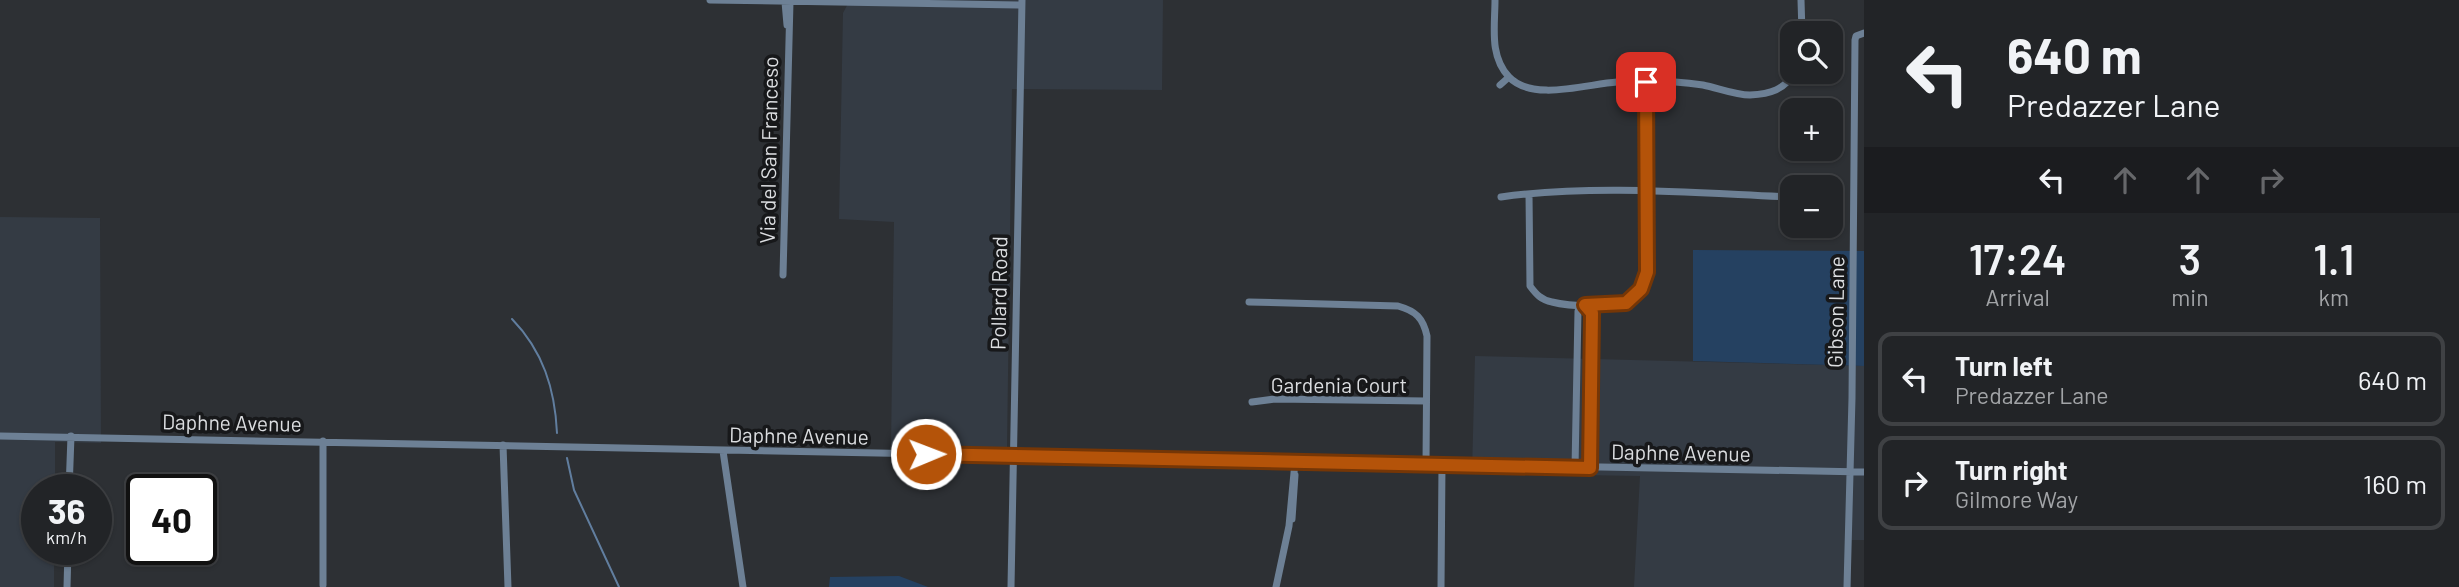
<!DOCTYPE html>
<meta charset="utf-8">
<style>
:root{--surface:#222427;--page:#2a2c2f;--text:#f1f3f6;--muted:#a2a4a7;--line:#3f4144}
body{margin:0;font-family:Barlow,sans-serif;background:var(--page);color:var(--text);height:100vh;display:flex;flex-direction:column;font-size:26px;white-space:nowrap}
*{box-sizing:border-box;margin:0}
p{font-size:23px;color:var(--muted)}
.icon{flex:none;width:38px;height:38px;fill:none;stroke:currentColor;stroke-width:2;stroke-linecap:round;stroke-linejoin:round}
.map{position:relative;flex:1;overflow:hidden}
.details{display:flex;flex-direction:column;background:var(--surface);width:595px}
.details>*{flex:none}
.hud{background:#222427;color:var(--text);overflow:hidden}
.tools{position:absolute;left:1780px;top:21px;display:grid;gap:14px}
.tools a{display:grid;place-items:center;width:63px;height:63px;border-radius:14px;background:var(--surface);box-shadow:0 2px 5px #0004,0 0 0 2px var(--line);font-size:35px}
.speed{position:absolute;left:21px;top:474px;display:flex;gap:14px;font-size:35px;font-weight:700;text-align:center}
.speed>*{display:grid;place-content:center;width:91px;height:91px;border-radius:50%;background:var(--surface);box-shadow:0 2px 5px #0004,0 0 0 2px var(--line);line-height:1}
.speed small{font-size:18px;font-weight:400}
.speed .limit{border:4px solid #111;border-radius:10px;background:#fff;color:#111}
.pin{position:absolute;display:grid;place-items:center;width:60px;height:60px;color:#fff;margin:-30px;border-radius:14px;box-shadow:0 4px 10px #0006}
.me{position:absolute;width:77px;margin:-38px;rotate:89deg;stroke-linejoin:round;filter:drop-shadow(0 0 5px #0008)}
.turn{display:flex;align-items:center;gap:24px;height:147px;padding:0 28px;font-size:32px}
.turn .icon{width:91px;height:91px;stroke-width:2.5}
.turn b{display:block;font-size:49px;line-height:60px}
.lanes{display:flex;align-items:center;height:66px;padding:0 28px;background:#0003;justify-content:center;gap:35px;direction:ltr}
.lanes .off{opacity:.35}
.eta{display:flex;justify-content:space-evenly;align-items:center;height:119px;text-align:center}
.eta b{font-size:42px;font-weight:600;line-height:49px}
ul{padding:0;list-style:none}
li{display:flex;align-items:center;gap:21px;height:94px;margin:0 14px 10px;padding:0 14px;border:4px solid var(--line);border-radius:14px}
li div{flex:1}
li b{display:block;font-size:26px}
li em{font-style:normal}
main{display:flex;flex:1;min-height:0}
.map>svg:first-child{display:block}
.built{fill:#343b44}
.green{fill:#254161}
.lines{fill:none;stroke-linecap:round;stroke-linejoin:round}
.stream{stroke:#617e9f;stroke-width:2}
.minor{stroke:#6d8095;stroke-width:7}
.route-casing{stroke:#753606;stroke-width:18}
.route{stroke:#b45309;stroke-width:12}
.labels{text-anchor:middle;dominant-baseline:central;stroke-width:7;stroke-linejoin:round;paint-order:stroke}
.street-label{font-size:21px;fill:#dbdde0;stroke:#17181a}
</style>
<main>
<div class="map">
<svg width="1864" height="587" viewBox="0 0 1864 587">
<rect width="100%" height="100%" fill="#2d3034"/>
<!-- built -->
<path class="built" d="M850,0H1163L1162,90L1012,89L1007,448H891L894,222L839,219L843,13Z
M0,217L100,218L101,443L55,442V490H37V550H54V587H0Z
M1475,356L1864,366V540H1851V587H1634L1640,476L1472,473Z"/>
<!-- green -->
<path class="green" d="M1693,250L1864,251V366L1693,361Z
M899,576L928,587H829L830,577Z"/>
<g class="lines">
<!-- stream -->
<path class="stream" d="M512,319C543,351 555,389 557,433
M567,458L574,490L619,587"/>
<!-- minor -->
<path class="minor" d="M710,0L1021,5
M1495,0C1495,26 1489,56 1509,77C1533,102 1587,84 1617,82C1645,80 1676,81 1703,85C1718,88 1735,95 1750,95C1770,94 1785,90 1794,72
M1801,0L1802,33
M785,2L787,25
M1500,85L1509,77
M1529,194L1530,286C1536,294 1541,300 1552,302C1567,306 1617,309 1630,300C1640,293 1643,283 1647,272L1646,82
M1501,197C1596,184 1695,193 1791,197
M783,275L790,2
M1249,302L1398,306C1416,311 1423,318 1427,336L1426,464
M1252,402L1275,399L1426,401
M0,436L1864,472
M503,445L508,587
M723,451L743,587
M1575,468L1578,311L1585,305L1592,313L1590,468
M69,490L71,436
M1292,519L1295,475
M323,585V441
M67,587L68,550
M1011,587L1022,0
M1276,587L1289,526L1295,462
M1441,587L1442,464
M1847,587L1852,398L1855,40L1856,36L1864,33"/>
</g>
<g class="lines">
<defs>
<path id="route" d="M926,454L1590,468L1592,313L1585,305L1626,303L1641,289L1647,272L1646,82"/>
</defs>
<!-- route casing -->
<use href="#route" class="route-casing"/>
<!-- route -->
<use href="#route" class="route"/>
</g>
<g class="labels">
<!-- street labels -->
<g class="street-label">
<text transform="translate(768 150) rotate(-89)">Via del San Franceso</text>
<text transform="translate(998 293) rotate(-89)">Pollard Road</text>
<text transform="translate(1835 312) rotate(-89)">Gibson Lane</text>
<text x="1339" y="384">Gardenia Court</text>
<text transform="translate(232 422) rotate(1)">Daphne Avenue</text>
<text transform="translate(799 435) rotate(1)">Daphne Avenue</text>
<text transform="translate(1681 452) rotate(1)">Daphne Avenue</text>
</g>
</g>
</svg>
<div class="tools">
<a><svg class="icon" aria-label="search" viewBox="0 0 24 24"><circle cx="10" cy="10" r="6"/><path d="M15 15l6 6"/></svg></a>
<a>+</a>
<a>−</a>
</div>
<div class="speed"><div>36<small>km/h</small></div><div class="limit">40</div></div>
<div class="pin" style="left:1646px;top:82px;background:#d93025"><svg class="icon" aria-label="arrive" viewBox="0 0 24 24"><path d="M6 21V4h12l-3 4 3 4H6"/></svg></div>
<svg class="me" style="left:926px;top:454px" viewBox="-20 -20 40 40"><circle r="17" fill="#b45309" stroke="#fff" stroke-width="3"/><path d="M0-11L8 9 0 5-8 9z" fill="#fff"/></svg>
</div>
<section class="details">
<div class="hud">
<div class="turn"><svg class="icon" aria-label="left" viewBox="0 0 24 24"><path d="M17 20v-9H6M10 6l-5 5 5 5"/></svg><div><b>640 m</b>Predazzer Lane</div></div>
<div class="lanes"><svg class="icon" aria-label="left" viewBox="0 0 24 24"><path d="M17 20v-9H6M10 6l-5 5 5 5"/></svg><svg class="icon off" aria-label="ahead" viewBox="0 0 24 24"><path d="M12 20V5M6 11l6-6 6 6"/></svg><svg class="icon off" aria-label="ahead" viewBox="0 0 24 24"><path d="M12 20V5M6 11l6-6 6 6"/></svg><svg class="icon off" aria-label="right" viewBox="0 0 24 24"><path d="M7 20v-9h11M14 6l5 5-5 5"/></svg></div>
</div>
<div class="eta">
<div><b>17:24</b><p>Arrival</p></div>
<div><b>3</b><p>min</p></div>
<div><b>1.1</b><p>km</p></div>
</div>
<ul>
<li><svg class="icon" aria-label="left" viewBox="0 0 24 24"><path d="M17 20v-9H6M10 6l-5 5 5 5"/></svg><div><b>Turn left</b><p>Predazzer Lane</p></div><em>640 m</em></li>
<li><svg class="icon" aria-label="right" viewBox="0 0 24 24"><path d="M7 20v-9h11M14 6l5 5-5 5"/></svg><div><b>Turn right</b><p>Gilmore Way</p></div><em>160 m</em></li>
</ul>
</section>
</main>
